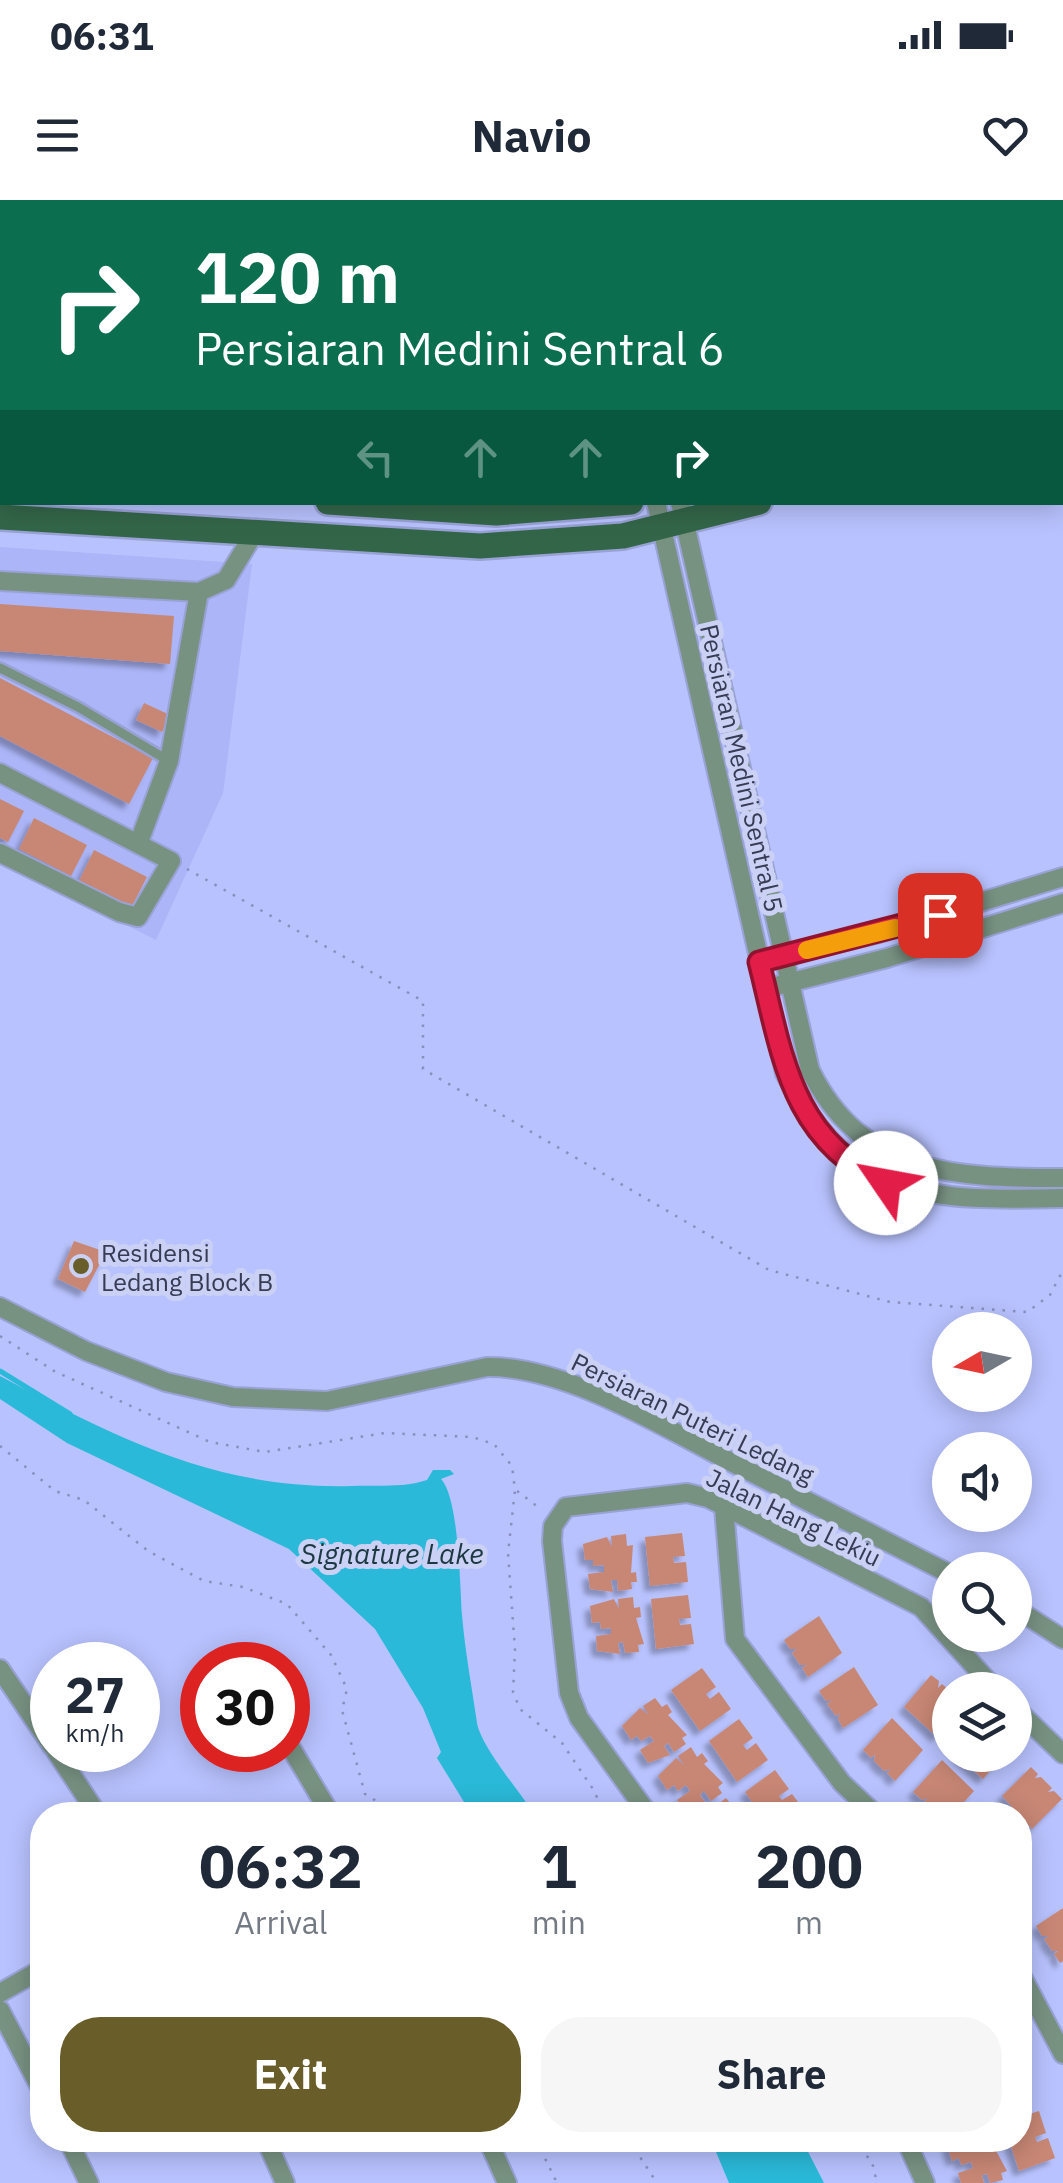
<!DOCTYPE html>
<style>
:root{--surface:#fff;--page:#f6f6f7;--text:#1f2937;--muted:#747a83;--accent:#695e2a}
body{margin:0;font-family:"IBM Plex Sans",sans-serif;background:var(--page);color:var(--text);height:100vh;display:flex;flex-direction:column;font-size:38px;white-space:nowrap}
*{box-sizing:border-box;margin:0}
p{font-size:32px;color:var(--muted)}
.icon{flex:none;width:55px;height:55px;fill:none;stroke:currentColor;stroke-width:2;stroke-linecap:round;stroke-linejoin:round}
.map{position:relative;flex:1;overflow:hidden}
.details{position:absolute;left:30px;top:1602px;width:1002px;height:350px;display:flex;flex-direction:column;background:var(--surface);border-radius:40px;box-shadow:0 5px 25px #0003}
.details>*{flex:none}
.top-card{position:absolute;left:0px;top:0px;width:1065px;height:305px;box-shadow:0 5px 25px #0003;background:#0b6e4f;color:#fff;overflow:hidden}
.needle{width:65px;rotate:261deg}
.buttons{position:absolute;left:932px;top:1112px;display:grid;gap:20px}
.buttons a{display:grid;place-items:center;width:100px;height:100px;border-radius:50%;background:var(--surface);box-shadow:0 5px 25px #0003;font-size:50px}
.speed{position:absolute;left:30px;top:1442px;display:flex;gap:20px;font-size:50px;font-weight:700;text-align:center}
.speed>*{display:grid;place-content:center;width:130px;height:130px;border-radius:50%;background:var(--surface);box-shadow:0 5px 25px #0003;line-height:1}
.speed small{font-size:25px;font-weight:400}
.speed .limit{border:15px solid #d22;background:#fff;color:#111}
.pin{position:absolute;display:grid;place-items:center;width:85px;height:85px;color:#fff;margin:-42px;border-radius:20px;box-shadow:0 5px 15px #0006}
.me{position:absolute;width:110px;margin:-55px;rotate:303deg;stroke-linejoin:round;filter:drop-shadow(0 0 8px #0008)}
.turn{display:flex;align-items:center;gap:35px;height:210px;padding:0 30px;font-size:45px}
.turn .icon{width:130px;height:130px;stroke-width:2.5}
.turn b{display:block;font-size:70px;line-height:85px}
.lanes{display:flex;align-items:center;height:95px;padding:0 30px;background:#0003;justify-content:center;gap:50px;direction:ltr}
.lanes .off{opacity:.35}
.eta{display:flex;justify-content:space-evenly;align-items:center;height:170px;text-align:center}
.eta b{font-size:60px;font-weight:700;line-height:70px}
.button{display:flex;gap:20px;margin-top:auto;padding:20px 30px}
.button a{flex:1;height:115px;border-radius:40px;background:var(--accent);color:#fff;font-size:40px;font-weight:700;line-height:115px;text-align:center}
.button a+a{background:var(--page);color:var(--text)}
.status{display:flex;justify-content:space-between;align-items:center;height:70px;padding:0 50px;background:var(--surface);direction:ltr}
.status svg{height:28px;fill:currentColor}
header{display:flex;justify-content:space-between;align-items:center;height:130px;padding:0 30px;background:var(--surface);font-size:45px;font-weight:700}
.map>svg:first-child{display:block}
.built{fill:#abb5f7}
.water{fill:#2ab9d8}
.lines{fill:none;stroke-linecap:round;stroke-linejoin:round}
.stream{stroke:#2ab9d8;stroke-width:5}
.building{fill:#c88774;filter:url(#shadow)}
.lane-casing{stroke:#99a2d5;stroke-width:14}
.street-casing{stroke:#99a2d5;stroke-width:22}
.primary-casing{stroke:#99a2d5;stroke-width:30}
.path{stroke:#888fbe;stroke-width:2.5;stroke-dasharray:2.5 8;stroke-linecap:butt}
.lane{stroke:#789282;stroke-width:9}
.street{stroke:#789282;stroke-width:18}
.primary{stroke:#336649;stroke-width:25}
.route-casing{stroke:#92132f;stroke-width:25}
.route{stroke:#e11d48;stroke-width:18}
.slow{stroke:#f59e0b;stroke-width:18}
.poi-dot{fill:#695e2a;stroke:#cad1f5;stroke-width:4}
.labels{text-anchor:middle;dominant-baseline:central;stroke-width:10;stroke-linejoin:round;paint-order:stroke}
.street-label{font-size:25px;fill:#373b53;stroke:#cad1f5}
.poi-label{font-size:25px;fill:#373b53;stroke:#cad1f5;text-anchor:start}
.water-label{font-size:28px;font-style:italic;fill:#1c3840;stroke:#cad1f5}
</style>
<div class="status"><b>06:31</b><svg viewBox="0 0 49 12"><path d="M0 12V9h3v3zM5 12V6h3v6zM10 12V3h3v9zM15 12V0h3v12zM26 1h20v11H26zM47 4h2v5h-2z"/></svg></div>
<header><svg class="icon" aria-label="menu" viewBox="0 0 24 24"><path d="M4 6h16M4 12h16M4 18h16"/></svg>Navio<svg class="icon" aria-label="heart" viewBox="0 0 24 24"><path d="M12 20l-8-8c-3-5 5-10 8-4 3-6 11-1 8 4z"/></svg></header>
<div class="map">
<svg width="1063" height="1983" viewBox="0 0 1063 1983">
<defs>
<filter id="shadow"><feDropShadow dx="-5.5" dy="5.5" stdDeviation="2.5" flood-color="#0004"/></filter>
</defs>
<rect width="100%" height="100%" fill="#b8c2fe"/>
<!-- built -->
<path class="built" d="M0,347L252,364L223,593L156,740L0,661Z"/>
<!-- water -->
<path class="water" d="M0,1176C115,1237 216,1290 352,1286C377,1285 403,1288 427,1280L433,1270H450L454,1274L441,1279C459,1298 460,1387 462,1415C465,1451 472,1488 477,1523C481,1547 521,1593 535,1615H472L437,1558L441,1552L423,1508L375,1429L289,1349L67,1243L0,1199Z
M711,1940H802L824,1983H729Z"/>
<g class="lines">
<!-- stream -->
<path class="stream" d="M0,1171L70,1214"/>
</g>
<!-- building -->
<path class="building" d="M0,404L174,416L170,464L0,451Z
M0,478L153,558L129,604L0,536Z
M144,503L170,515L162,532L136,520Z
M0,599L24,611L8,642L0,638Z
M34,618L87,645L71,676L19,649Z
M94,650L147,677L131,708L79,681Z
M74,1041L106,1052L85,1092L58,1079Z
M682,1333L685,1356L673,1357L674,1363L686,1362L688,1382L650,1386L645,1337Z
M626,1334L627,1346L633,1345L631,1373L636,1372L637,1382H631L632,1389L618,1391L617,1380H611L613,1392L590,1389L588,1374L604,1372V1365L593,1366V1360H585L583,1344L607,1337L612,1347L611,1336Z
M688,1395L691,1418L679,1419L680,1425L691,1424L694,1444L656,1449L651,1399Z
M633,1397L634,1408L640,1407L641,1417L636,1418L644,1444L638,1445L639,1452L625,1453L623,1442L618,1443L620,1454L597,1451L596,1436L611,1434V1428L601,1429L600,1422L592,1423L590,1406L614,1399L619,1409L618,1399Z
M819,1416L842,1453L808,1477L802,1468L807,1465H800L792,1453L797,1449H790L784,1440Z
M854,1467L878,1505L843,1528L838,1519L840,1513L836,1516L827,1504L832,1501H826L819,1491Z
M702,1468L716,1487L706,1494L710,1499L719,1492L731,1509L700,1531L671,1490Z
M931,1475L939,1481L938,1488L942,1484L950,1491V1521L937,1537L904,1507Z
M655,1498L662,1507L667,1504L672,1512L668,1515L687,1535L682,1538L686,1544L674,1552L668,1543L664,1546L670,1555L648,1563L640,1550L654,1541L650,1536L641,1541L637,1536L631,1540L622,1526L640,1508L649,1515L643,1506Z
M892,1518L923,1550L895,1581L887,1573L891,1569L884,1571L874,1561L875,1554L871,1558L863,1550Z
M739,1519L753,1538L743,1545L747,1550L756,1543L768,1560L737,1582L709,1541Z
M691,1547L697,1557L702,1553L708,1561L704,1564L723,1583L718,1587L722,1593L711,1601L704,1591L700,1595L706,1604L685,1612L677,1600L690,1591L686,1585L678,1591L674,1585L667,1590L658,1576L676,1558L684,1565L678,1556Z
M956,1555H1004L983,1579Z
M942,1560L974,1591L952,1615H938L942,1611L935,1612L924,1602L928,1598L922,1600L913,1592Z
M1031,1567L1038,1574L1035,1578L1041,1577L1052,1588L1048,1592L1054,1591L1062,1599L1032,1629L1002,1596Z
M775,1570L789,1589L779,1596L782,1600L792,1594L804,1610L797,1615H761L745,1592Z
M726,1598L733,1607L738,1604L744,1612L719,1615L714,1607Z
M1063,1708V1761L1060,1763L1054,1754L1058,1751H1052L1044,1739L1049,1736H1042L1036,1726Z
M1039,1911L1046,1933L1035,1937L1037,1942L1048,1938L1055,1958L1019,1971L1009,1940H1020V1917Z
M957,1940H997L999,1945L994,1947L1007,1971L1001,1973L1003,1980L990,1983L987,1974L982,1975L984,1983H961L958,1973L973,1968L971,1962L961,1965L959,1958L952,1961L947,1945Z"/>
<g class="lines">
<defs>
<path id="lane" d="M0,468L78,507L169,561"/>
<path id="street" d="M547,0L550,2
M676,0L677,2
M489,2L500,0
M0,11L2,12
M656,302L785,873C850,1002 932,1001 1063,998
M680,302L810,870C862,976 958,978 1063,978
M0,381L199,392L226,380L255,332
M0,573L171,661L138,717L119,712L0,653
M139,642L169,561L199,392
M774,758L879,733L1063,677
M780,785L887,758L1063,703
M0,1107L86,1151L166,1182L233,1197L327,1201L487,1167C567,1166 663,1227 733,1263C806,1300 878,1337 950,1374
M724,1308L735,1439L842,1583L876,1615
M1015,1408L1063,1439
M234,1454L241,1465
M0,1469L52,1546
M1015,1508L1063,1554
M288,1543L331,1615
M55,1550L98,1615
M649,1615L579,1518L569,1493L552,1341L553,1326L566,1307L687,1293L708,1298L921,1407L996,1490
M1020,1773L1063,1854
M0,1793L42,1769
M0,1810L42,1891
M68,1940L89,1983
M266,1940L285,1983
M488,1940L507,1983
M906,1940L925,1983"/>
<path id="primary" d="M1062,64H1063
M1062,105H1063
M0,279H2
M328,302L496,313L631,302
M0,317L480,346L623,336L759,302"/>
</defs>
<!-- lane casing -->
<use href="#lane" class="lane-casing"/>
<!-- street casing -->
<use href="#street" class="street-casing"/>
<!-- primary casing -->
<use href="#primary" class="primary-casing"/>
<!-- path -->
<path class="path" d="M187,669L423,801V869L769,1070L890,1102L1027,1112L1050,1095L1063,1070
M0,1136L54,1171L210,1242L265,1252L385,1233L472,1237L494,1244L512,1266L515,1290L508,1353L515,1450L513,1492L520,1509L562,1543L595,1592L603,1615
M0,1246L55,1291L84,1300L148,1351L204,1381L243,1387L287,1404L331,1455L347,1489L342,1510L365,1594L399,1615
M517,1291L542,1310
M536,1940L557,1983
M629,1940L657,1983
M853,1940L872,1962L877,1983"/>
<!-- lane -->
<use href="#lane" class="lane"/>
<!-- street -->
<use href="#street" class="street"/>
<!-- primary -->
<use href="#primary" class="primary"/>
</g>
<g class="lines">
<defs>
<path id="route" d="M886,983C790,939 782,853 759,762L940,715"/>
</defs>
<!-- route casing -->
<use href="#route" class="route-casing"/>
<!-- route -->
<use href="#route" class="route"/>
<!-- slow -->
<path class="slow" d="M807,750L895,728"/>
</g>
<!-- markers -->
<circle class="poi-dot" cx="81" cy="1066" r="10"/>
<g class="labels">
<!-- street labels -->
<g class="street-label">
<text transform="translate(742 568) rotate(77)">Persiaran Medini Sentral 5</text>
<text transform="translate(693 1218) rotate(26)">Persiaran Puteri Ledang</text>
<text transform="translate(794 1317) rotate(26)">Jalan Hang Lekiu</text>
</g>
<!-- poi labels -->
<g class="poi-label">
<text x="101" y="1052">Residensi<tspan x="101" dy="29">Ledang Block B</tspan></text>
</g>
<!-- water labels -->
<g class="water-label">
<text x="392" y="1353">Signature Lake</text>
</g>
</g>
</svg>
<div class="buttons">
<a><svg class="needle" viewBox="-14 -14 28 28"><path d="M0-13l5 13h-10z" fill="#e53935"/><path d="M0 13l5-13h-10z" fill="#747a83"/></svg></a>
<a><svg class="icon" aria-label="sound" viewBox="0 0 24 24"><path d="M4 9h4l5-4v14l-5-4H4zM17 9q2 3 0 6"/></svg></a>
<a><svg class="icon" aria-label="search" viewBox="0 0 24 24"><circle cx="10" cy="10" r="6"/><path d="M15 15l6 6"/></svg></a>
<a><svg class="icon" aria-label="layers" viewBox="0 0 24 24"><path d="M12 4l9 5-9 5-9-5zM3 14l9 5 9-5"/></svg></a>
</div>
<div class="speed"><div>27<small>km/h</small></div><div class="limit">30</div></div>
<div class="pin" style="left:940px;top:715px;background:#d93025"><svg class="icon" aria-label="arrive" viewBox="0 0 24 24"><path d="M6 21V4h12l-3 4 3 4H6"/></svg></div>
<svg class="me" style="left:886px;top:983px" viewBox="-20 -20 40 40"><circle r="19" fill="#fff"/><path d="M0-13L10 11 0 6-10 11z" fill="#e11d48"/></svg>
<div class="top-card">
<div class="turn"><svg class="icon" aria-label="right" viewBox="0 0 24 24"><path d="M7 20v-9h11M14 6l5 5-5 5"/></svg><div><b>120 m</b>Persiaran Medini Sentral 6</div></div>
<div class="lanes"><svg class="icon off" aria-label="left" viewBox="0 0 24 24"><path d="M17 20v-9H6M10 6l-5 5 5 5"/></svg><svg class="icon off" aria-label="ahead" viewBox="0 0 24 24"><path d="M12 20V5M6 11l6-6 6 6"/></svg><svg class="icon off" aria-label="ahead" viewBox="0 0 24 24"><path d="M12 20V5M6 11l6-6 6 6"/></svg><svg class="icon" aria-label="right" viewBox="0 0 24 24"><path d="M7 20v-9h11M14 6l5 5-5 5"/></svg></div>
</div>
<section class="details">
<div class="eta">
<div><b>06:32</b><p>Arrival</p></div>
<div><b>1</b><p>min</p></div>
<div><b>200</b><p>m</p></div>
</div>
<div class="button"><a>Exit</a><a>Share</a></div>
</section>
</div>
